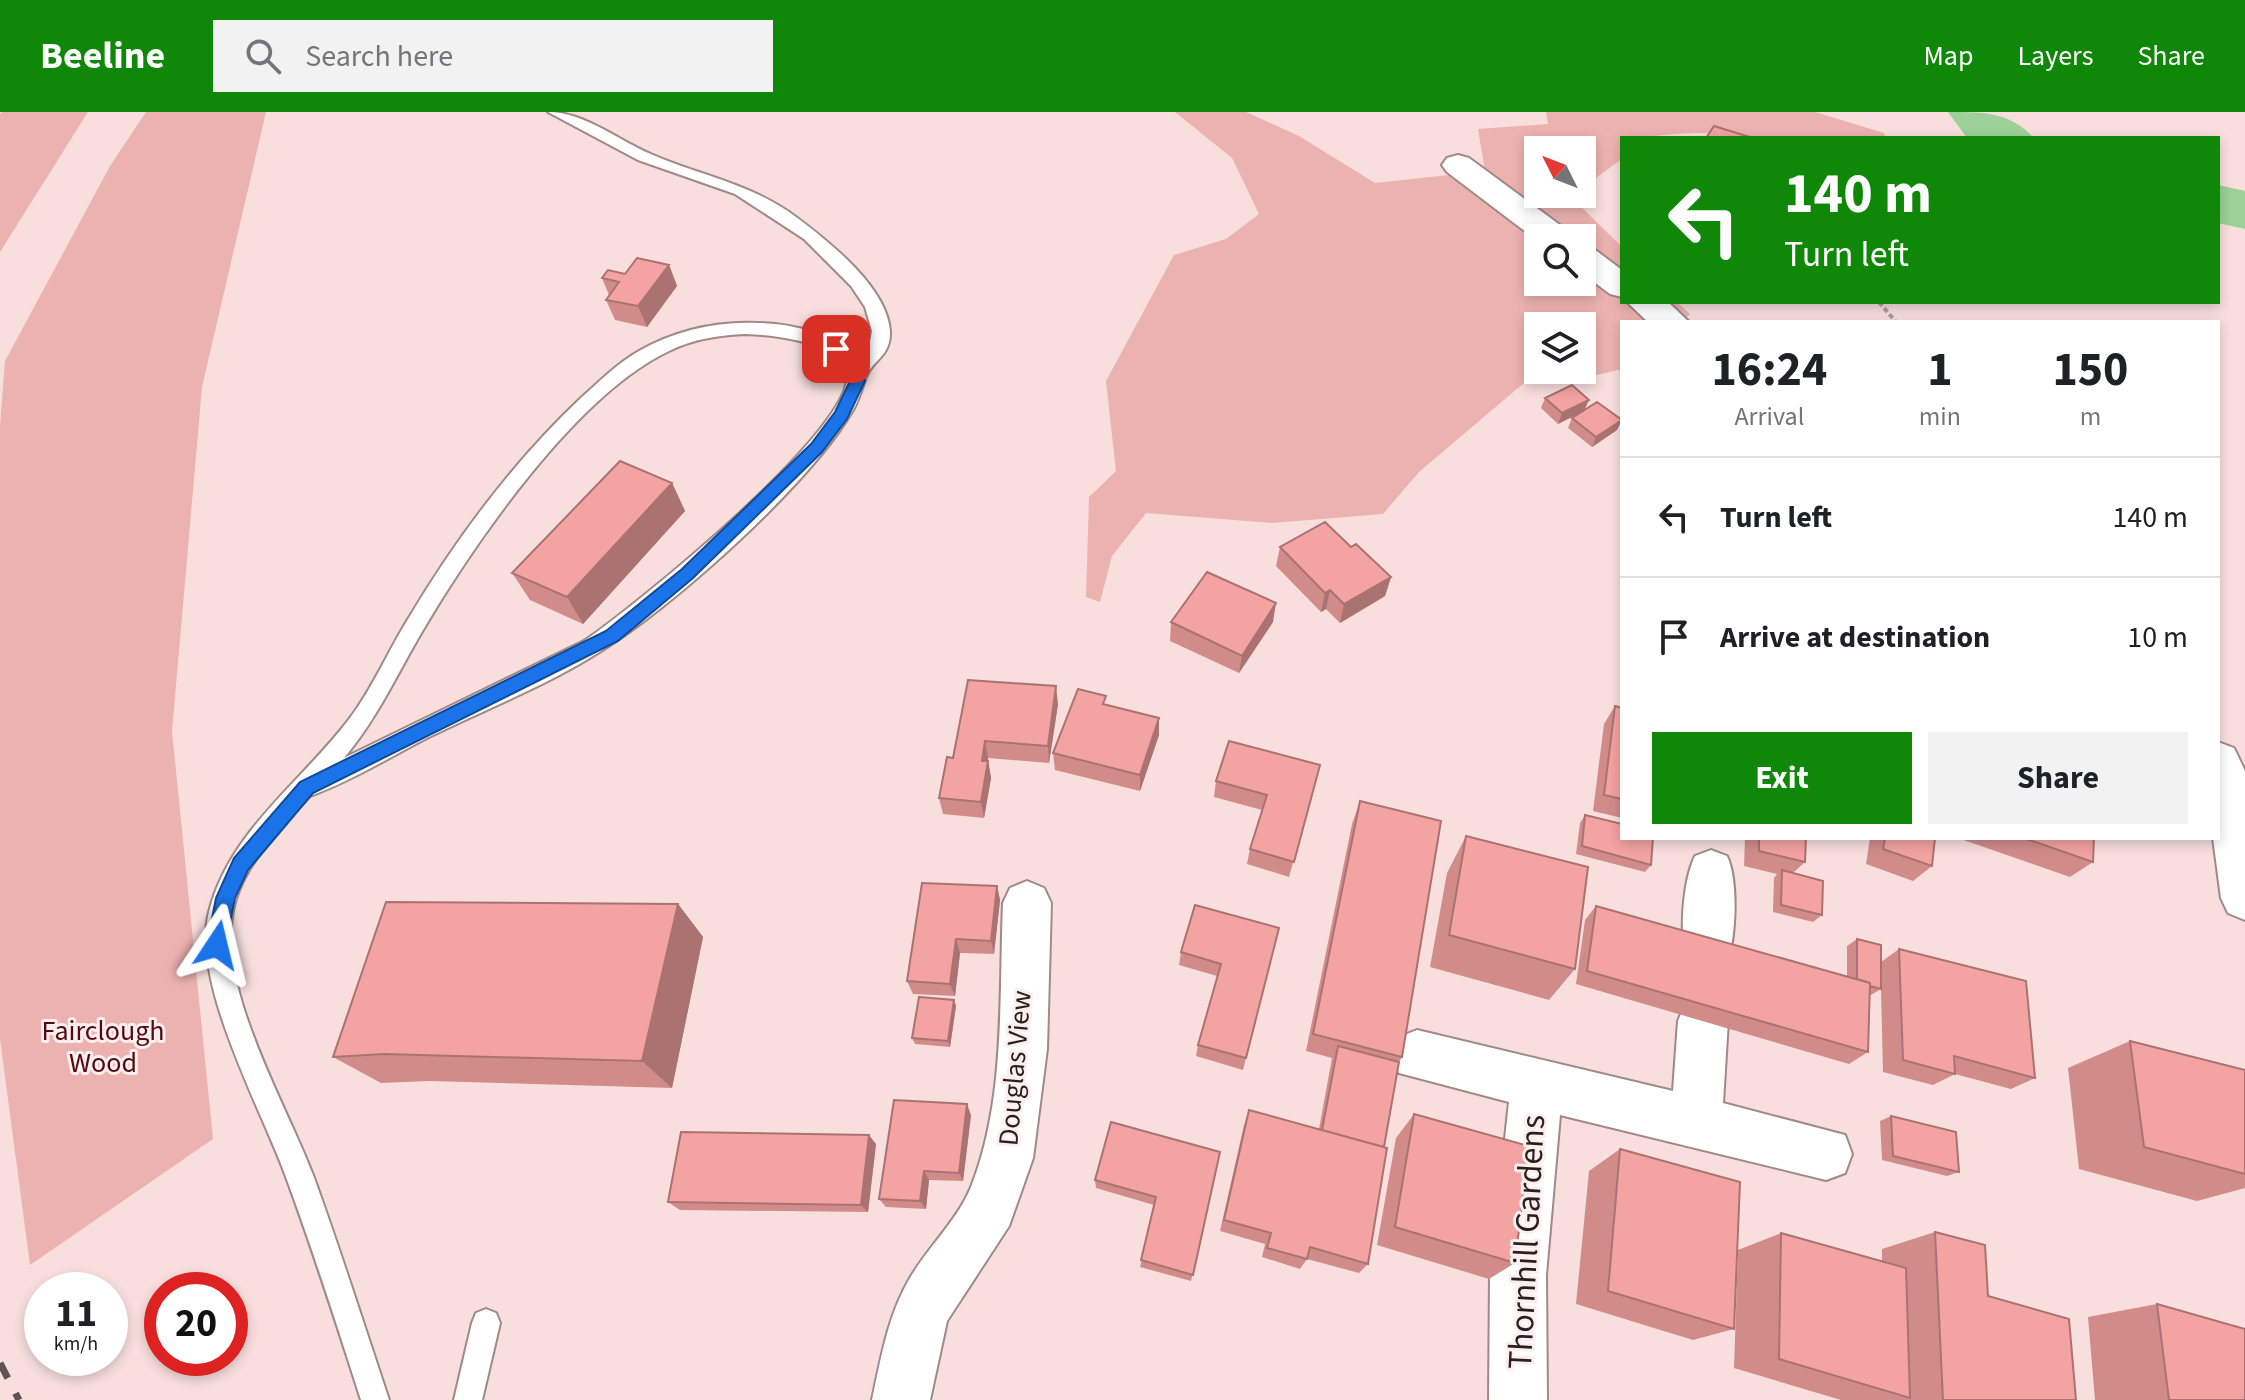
<!DOCTYPE html>
<style>
:root{--surface:#fff;--page:#f2f2f2;--text:#202124;--muted:#757577;--line:#e0e0e0;--accent:#0f8708}
body{margin:0;font-family:"Source Sans 3",sans-serif;background:var(--page);color:var(--text);height:100vh;display:flex;flex-direction:column;font-size:30px;white-space:nowrap}
*{box-sizing:border-box;margin:0}
p{font-size:26px;color:var(--muted)}
.icon{flex:none;width:44px;height:44px;fill:none;stroke:currentColor;stroke-width:2;stroke-linecap:round;stroke-linejoin:round}
.map{position:relative;flex:1;overflow:hidden}
.details{position:absolute;left:1620px;top:208px;width:600px;height:520px;display:flex;flex-direction:column;background:var(--surface);border-radius:0px;box-shadow:0 4px 12px #0003}
.details>*{flex:none}
.top-card{position:absolute;left:1620px;top:24px;width:600px;height:168px;border-radius:0px;box-shadow:0 4px 12px #0003;background:#0f8708;color:#fff;overflow:hidden}
.needle{width:52px;rotate:312deg}
.fabs{position:absolute;left:1524px;top:24px;display:grid;gap:16px}
.fabs a{display:grid;place-items:center;width:72px;height:72px;border-radius:0px;background:var(--surface);box-shadow:0 4px 12px #0003;font-size:40px}
.speed{position:absolute;left:24px;top:1160px;display:flex;gap:16px;font-size:40px;font-weight:700;text-align:center}
.speed>*{display:grid;place-content:center;width:104px;height:104px;border-radius:50%;background:var(--surface);box-shadow:0 4px 12px #0003;line-height:1}
.speed small{font-size:20px;font-weight:400}
.speed .limit{border:12px solid #d22;background:#fff;color:#111}
.pin{position:absolute;display:grid;place-items:center;width:68px;height:68px;color:#fff;margin:-34px;border-radius:16px;box-shadow:0 4px 12px #0006}
.me{position:absolute;width:88px;margin:-44px;rotate:10deg;stroke-linejoin:round;filter:drop-shadow(0 0 6px #0008)}
.turn{display:flex;align-items:center;gap:28px;height:168px;padding:0 32px;font-size:36px}
.turn .icon{width:104px;height:104px;stroke-width:2.5}
.turn b{display:block;font-size:56px;line-height:68px}
.eta{display:flex;justify-content:space-evenly;align-items:center;height:136px;text-align:center}
.eta b{font-size:48px;font-weight:700;line-height:56px}
.cta{display:flex;gap:16px;margin-top:auto;padding:16px 32px}
.cta a{flex:1;height:92px;border-radius:0px;background:var(--accent);color:#fff;font-size:32px;font-weight:700;line-height:92px;text-align:center}
.cta a+a{background:var(--page);color:var(--text)}
ul{padding:0;list-style:none}
li{display:flex;align-items:center;gap:24px;height:120px;padding:0 32px;border-top:2px solid var(--line)}
li div{flex:1}
li b{display:block;font-size:30px}
li em{font-style:normal}
header{display:flex;align-items:center;gap:48px;box-sizing:border-box;height:112px;padding:0 40px;background:var(--accent);color:#fff}
header strong{font-size:38px}
nav{display:flex;gap:44px;margin-inline-start:auto;font-size:28px}
.search{width:560px;height:72px;background:var(--page);display:flex;align-items:center;gap:20px;box-sizing:border-box;padding:0 28px;border-radius:0px;color:var(--muted);font-size:30px}
.map>svg:first-child{display:block}
.green{fill:#ecb2af;fill-rule:evenodd}
.lines{fill:none;stroke-linecap:round;stroke-linejoin:round}
.river{fill:#9dd197;fill-rule:evenodd}
.lane-casing{stroke:#a08988;stroke-width:4}
.street-casing{stroke:#a08988;stroke-width:4}
.path{stroke:#ae9a9a;stroke-width:4;stroke-dasharray:5 3;stroke-linecap:butt}
.lane{fill:#fff;fill-rule:evenodd}
.street{fill:#fff;fill-rule:evenodd}
.rail{stroke:#615353;stroke-width:7;stroke-dasharray:17 17;stroke-linecap:butt}
.wall{fill:#d18c8a}
.shaded-wall{fill:#aa7271}
.building{fill:#f3a3a1;stroke:#aa7271;stroke-width:2}
.route{fill:#1a73e8;stroke:#114b97;stroke-width:2}
.labels{text-anchor:middle;dominant-baseline:central;stroke-width:6;stroke-linejoin:round;paint-order:stroke}
.park-label{font-size:28px;fill:#510a12;stroke:#feefee}
.street-label{font-size:28px;fill:#281f1f;stroke:#feefee}
.near-street-label{font-size:34px;fill:#281f1f;stroke:#feefee}
</style>
<header>
<strong>Beeline</strong>
<div class="search"><svg class="icon" aria-label="search" viewBox="0 0 24 24"><circle cx="10" cy="10" r="6"/><path d="M15 15l6 6"/></svg>Search here</div>
<nav><a>Map</a><a>Layers</a><a>Share</a></nav>
</header>
<div class="map">
<svg width="2245" height="1288" viewBox="0 0 2245 1288">
<rect width="100%" height="100%" fill="#f8dfde"/>
<!-- green -->
<path class="green" d="M2,0H88L0,140V2Z
M146,0H266L202,275L172,619L213,1027L30,1153L0,927V314L5,249L110,54Z
M1175,0H1246L1299,24L1375,71L1485,59L1478,17L1548,12L1546,0H1815L1884,21L1886,26H1732C1705,15 1655,26 1622,26V47L1582,76V38H1538V82H1574L1571,85L1622,135V190H1677L1690,202L1683,210H1622V257L1563,271H1524L1419,360L1383,402L1272,411L1146,401L1112,444L1100,490L1086,485L1089,385L1116,359L1106,269L1174,143L1226,127L1259,102L1232,46ZM1538,126H1582V170H1538ZM1538,214H1582V258H1538Z"/>
<g class="lines">
<!-- river -->
<path class="river" d="M1948,0C1985,0 2010,0 2034,26H1967Z
M2218,73L2245,79V117L2218,111Z"/>
<defs>
<path id="lane" d="M548,0C585,0 619,29 653,43C702,64 752,72 796,105C828,129 887,175 890,219C891,245 872,248 866,265C862,276 859,288 853,298C809,373 675,493 601,539C548,573 486,597 429,625C390,645 351,669 310,684C279,717 238,758 232,805C221,883 285,990 313,1063C340,1137 364,1213 389,1288H361C337,1213 313,1138 286,1065C261,996 191,871 209,800C229,719 303,669 350,606C374,574 389,537 410,504C458,424 514,349 582,285C600,269 618,251 639,239C676,218 717,209 759,211C793,212 837,222 860,249L868,240L872,219L865,195L851,174L804,127L735,82L638,48ZM745,222C771,223 834,229 846,257C868,307 628,500 584,529L344,646C377,607 397,562 423,518C475,430 576,283 669,239C693,227 719,223 745,222Z
M486,1197L496,1201L500,1211L482,1288H454L472,1211L476,1201Z"/>
<path id="street" d="M1458,43L1469,46L1568,119L1572,126L1538,129L1447,60L1442,53L1447,46Z
M1582,134L1594,137L1622,158V185L1610,182L1582,161Z
M1627,190H1668L1689,210H1648Z
M2218,630L2234,636L2245,659V808L2228,801L2221,786L2213,726H2218Z
M1711,738L1727,744C1739,770 1736,833 1724,859L1707,866L1690,859C1678,833 1682,771 1695,744Z
M1027,769L1044,776L1051,791L1047,937L1033,1046L1009,1114L947,1209L930,1288H872C881,1246 888,1203 910,1166C928,1135 957,1109 971,1075C1006,987 999,884 1003,791L1010,776Z
M1703,885L1721,892L1728,909L1723,991L1845,1023L1852,1042L1845,1061L1826,1068L1560,1003L1546,1163L1547,1288H1489L1490,1163L1509,990L1399,961L1392,943L1399,925L1417,918L1673,979L1678,909L1685,892Z"/>
</defs>
<!-- lane casing -->
<use href="#lane" class="lane-casing"/>
<!-- street casing -->
<use href="#street" class="street-casing"/>
<!-- path -->
<path class="path" d="M1879,190L1896,210"/>
<!-- lane -->
<use href="#lane" class="lane"/>
<!-- street -->
<use href="#street" class="street"/>
<!-- rail -->
<path class="rail" d="M0,1251L19,1288"/>
</g>
<!-- wall -->
<path class="wall" d="M669,153L677,174L647,215L615,208L606,188L609,183L602,166Z
M1545,286L1585,298L1617,318L1592,335L1568,316L1572,306L1581,300L1558,312L1541,296Z
M672,371L685,399L583,512L530,488L512,461Z
M1280,435H1351L1391,465L1385,484L1340,511L1326,497L1321,500L1276,454Z
M1171,510H1273L1239,561L1170,529Z
M1058,592L1049,651L988,646L991,666L984,706L943,702L939,686L953,646Z
M1106,593L1159,606V623L1140,679L1055,658L1053,641Z
M1615,594L1622,596V706L1593,699L1604,612Z
M1320,653L1289,765L1247,752L1250,737L1262,698L1214,685L1216,669Z
M1360,689L1402,945L1399,950L1384,1035L1368,1152L1359,1161L1307,1147L1300,1157L1262,1145L1265,1132L1220,1119L1244,1013L1249,998L1319,1017L1332,946L1306,939L1352,712Z
M1585,703L1651,753L1645,760L1576,742L1580,711Z
M1466,724L1575,857L1549,888L1430,855L1447,761Z
M1745,726H1806L1805,750L1793,761L1822,803L1813,810L1773,800L1774,766L1777,762L1744,754Z
M1870,726H1935L1932,754L1913,769L1866,752Z
M1958,726H2094L2093,750L2070,765Z
M997,774L1000,788L994,842L960,841L955,884L913,882L907,869Z
M678,792L703,825L672,976L429,969L381,971L333,945Z
M1596,794L1847,865V834L1857,827L1881,850L1899,837L2035,966L2011,977L1955,962L1933,973L1883,960L1881,877L1871,883H1870L1868,940L1849,952L1576,872L1585,808Z
M1279,816L1243,958L1196,944L1198,933L1217,864L1179,853L1181,840Z
M954,888L956,894L950,935L915,932L912,926Z
M2130,929L2245,958V1076L2197,1089L2079,1057L2068,956Z
M1414,1002L1515,1151L1489,1167L1377,1133L1396,1026Z
M971,1003L963,1069L929,1068L926,1097L886,1095L879,1087Z
M1891,1004L1959,1060L1947,1064L1882,1048L1880,1009Z
M876,1032L868,1100L680,1098L668,1090Z
M1620,1037L1734,1217L1693,1228L1576,1192L1589,1059Z
M1220,1040L1191,1169L1140,1155L1154,1093L1096,1076L1095,1068Z
M1935,1120L1988,1184L2076,1288H1841L1734,1256L1738,1138L1781,1121L1882,1150V1137Z
M2157,1192L2245,1288H2095L2088,1205Z"/>
<!-- shaded-wall -->
<path class="shaded-wall" d="M669,153L677,174L647,215L638,194Z
M1589,288L1584,299L1558,312L1562,301Z
M1622,308L1617,318L1592,335L1596,325Z
M672,371L685,399L583,512L567,485Z
M1391,465L1385,484L1340,511L1344,492Z
M1330,478L1326,497L1321,500L1325,481Z
M1276,491L1273,510L1239,561L1242,544Z
M1056,574L1058,592L1049,651L1048,634Z
M1159,606V623L1140,679V663Z
M985,629L988,646L986,664L988,649L991,666L984,706L981,690L982,649Z
M997,774L1000,788L994,842L991,829Z
M678,792L703,825L672,976L642,949Z
M956,827L960,841L955,884L950,872Z
M954,888L956,894L950,935L948,929Z
M967,992L971,1003L963,1069L959,1061Z
M869,1023L876,1032L868,1100L861,1093Z
M924,1059L929,1068L926,1097L920,1089Z"/>
<!-- building -->
<path class="building" d="M1714,14L1753,26H1706Z
M637,146L669,153L638,194L606,188L619,170L602,166L608,158L625,162Z
M1572,273L1589,288L1562,301L1545,286Z
M1597,290L1622,308L1596,325L1572,306Z
M620,349L672,371L567,485L512,461Z
M1325,410L1351,435L1356,432L1391,465L1344,492L1330,478L1325,481L1280,435Z
M1207,460L1276,491L1242,544L1171,510Z
M968,568L1056,574L1048,634L985,629L982,649H988L981,690L939,686L947,645L953,646Z
M1078,577L1106,584L1103,592L1159,606L1140,663L1053,641Z
M1615,594L1622,596V687L1604,683Z
M1229,629L1320,653L1294,750L1250,737L1267,683L1216,669Z
M1360,689L1441,709L1402,945L1313,922Z
M1585,703L1622,712V726H1653L1651,753L1582,734Z
M1466,724L1588,755L1575,857L1449,823Z
M1759,726H1806L1805,750L1759,739Z
M1885,726H1935L1932,754L1883,737Z
M2024,726H2094L2093,750Z
M1782,758L1823,769L1822,803L1781,793Z
M922,771L997,774L991,829L956,827L950,872L907,869Z
M386,790L678,792L642,949L384,942L333,945Z
M1195,793L1279,816L1246,946L1198,933L1221,852L1181,840Z
M1596,794L1870,871L1868,940L1587,859Z
M1857,827L1881,833V877L1870,874V871L1857,867Z
M1899,837L2026,869L2035,966L1954,944L1955,962L1903,948Z
M919,885L954,888L948,929L912,926Z
M2130,929L2245,958V1062L2144,1035Z
M1338,934L1399,950L1384,1035L1322,1018Z
M894,988L967,992L959,1061L924,1059L920,1089L879,1087Z
M1249,998L1387,1036L1368,1152L1310,1135L1307,1147L1267,1136L1271,1121L1224,1108Z
M1414,1002L1529,1034L1515,1151L1395,1115Z
M1891,1004L1956,1020L1959,1060L1893,1044Z
M1111,1010L1220,1040L1193,1163L1141,1148L1156,1085L1095,1068Z
M681,1020L869,1023L861,1093L668,1090Z
M1620,1037L1740,1070L1734,1217L1608,1179Z
M1935,1120L1985,1133L1988,1184L2069,1207L2076,1288H1943Z
M1781,1121L1906,1156L1910,1286L1779,1247Z
M2157,1192L2245,1217V1288H2169Z"/>
<!-- route -->
<path class="route" d="M836,232L859,250L865,269L847,307L822,340L693,466L618,529L313,681L248,758L235,786L224,840H210L207,833L216,786L234,746L300,670L606,519L682,457L811,332L835,300L850,269L847,256L829,237Z"/>
<g class="labels">
<!-- park labels -->
<g class="park-label">
<text x="103" y="919">Fairclough<tspan x="103" dy="32">Wood</tspan></text>
</g>
<!-- street labels -->
<g class="street-label">
<text transform="translate(1015 956) rotate(-85)">Douglas View</text>
</g>
<!-- near-street labels -->
<g class="near-street-label">
<text transform="translate(1527 1130) rotate(-87)">Thornhill Gardens</text>
</g>
</g>
</svg>
<div class="fabs">
<a><svg class="needle" viewBox="-14 -14 28 28"><path d="M0-13l5 13h-10z" fill="#e53935"/><path d="M0 13l5-13h-10z" fill="#757577"/></svg></a>
<a><svg class="icon" aria-label="search" viewBox="0 0 24 24"><circle cx="10" cy="10" r="6"/><path d="M15 15l6 6"/></svg></a>
<a><svg class="icon" aria-label="layers" viewBox="0 0 24 24"><path d="M12 4l9 5-9 5-9-5zM3 14l9 5 9-5"/></svg></a>
</div>
<div class="speed"><div>11<small>km/h</small></div><div class="limit">20</div></div>
<div class="pin" style="left:836px;top:237px;background:#d93025"><svg class="icon" aria-label="arrive" viewBox="0 0 24 24"><path d="M6 21V4h12l-3 4 3 4H6"/></svg></div>
<svg class="me" style="left:217px;top:833px" viewBox="-20 -20 40 40"><path d="M0-17L14 15 0 8-14 15z" fill="#1a73e8" stroke="#fff" stroke-width="4"/></svg>
<div class="top-card">
<div class="turn"><svg class="icon" aria-label="left" viewBox="0 0 24 24"><path d="M17 20v-9H6M10 6l-5 5 5 5"/></svg><div><b>140 m</b>Turn left</div></div>
</div>
<section class="details">
<div class="eta">
<div><b>16:24</b><p>Arrival</p></div>
<div><b>1</b><p>min</p></div>
<div><b>150</b><p>m</p></div>
</div>
<ul>
<li><svg class="icon" aria-label="left" viewBox="0 0 24 24"><path d="M17 20v-9H6M10 6l-5 5 5 5"/></svg><div><b>Turn left</b></div><em>140 m</em></li>
<li><svg class="icon" aria-label="arrive" viewBox="0 0 24 24"><path d="M6 21V4h12l-3 4 3 4H6"/></svg><div><b>Arrive at destination</b></div><em>10 m</em></li>
</ul>
<div class="cta"><a>Exit</a><a>Share</a></div>
</section>
</div>
